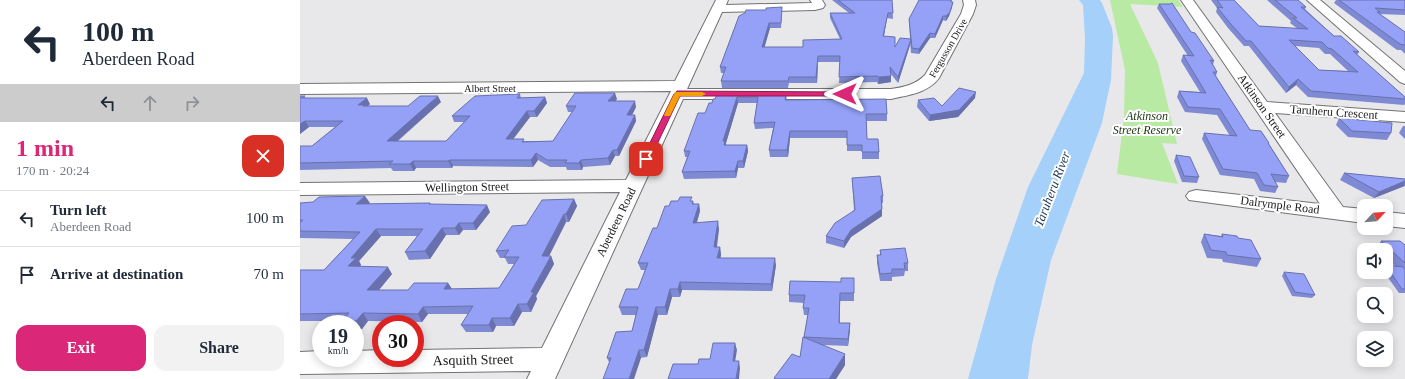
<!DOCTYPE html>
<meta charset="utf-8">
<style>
:root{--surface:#fff;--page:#f2f2f3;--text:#1f2937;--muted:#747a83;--line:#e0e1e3;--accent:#db2777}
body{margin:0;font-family:Georgia,serif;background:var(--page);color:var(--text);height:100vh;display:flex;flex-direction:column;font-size:15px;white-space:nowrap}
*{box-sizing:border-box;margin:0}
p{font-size:13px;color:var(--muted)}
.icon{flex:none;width:22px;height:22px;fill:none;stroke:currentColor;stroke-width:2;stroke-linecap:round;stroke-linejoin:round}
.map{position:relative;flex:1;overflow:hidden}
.side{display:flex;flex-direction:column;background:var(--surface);width:300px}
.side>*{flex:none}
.banner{background:#fff;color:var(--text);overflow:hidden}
.needle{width:26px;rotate:64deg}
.buttons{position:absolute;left:1057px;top:199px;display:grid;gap:8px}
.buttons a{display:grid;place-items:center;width:36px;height:36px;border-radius:8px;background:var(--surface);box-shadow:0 2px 10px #0003;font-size:20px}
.speed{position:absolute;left:12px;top:315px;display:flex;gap:8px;font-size:20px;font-weight:700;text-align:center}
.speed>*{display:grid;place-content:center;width:52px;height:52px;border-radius:50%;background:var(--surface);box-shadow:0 2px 10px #0003;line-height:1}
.speed small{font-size:10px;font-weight:400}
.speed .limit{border:6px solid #d22;background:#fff;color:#111}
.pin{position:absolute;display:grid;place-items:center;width:34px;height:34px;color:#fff;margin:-17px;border-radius:8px;box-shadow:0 2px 6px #0006}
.me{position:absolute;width:44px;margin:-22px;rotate:270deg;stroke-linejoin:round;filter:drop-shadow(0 0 3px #0008)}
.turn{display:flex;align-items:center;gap:14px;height:84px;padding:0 16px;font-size:18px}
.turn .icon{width:52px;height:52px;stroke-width:2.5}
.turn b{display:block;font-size:28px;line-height:34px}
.lanes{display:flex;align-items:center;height:38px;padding:0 16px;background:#0003;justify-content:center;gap:20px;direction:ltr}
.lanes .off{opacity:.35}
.round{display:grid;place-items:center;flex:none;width:42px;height:42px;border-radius:12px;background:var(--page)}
.summary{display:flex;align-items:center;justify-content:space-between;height:68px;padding:0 16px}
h1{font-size:24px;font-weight:600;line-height:30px;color:var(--accent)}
.primary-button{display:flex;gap:8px;margin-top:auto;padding:8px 16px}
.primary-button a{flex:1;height:46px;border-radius:12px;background:var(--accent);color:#fff;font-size:16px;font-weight:600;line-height:46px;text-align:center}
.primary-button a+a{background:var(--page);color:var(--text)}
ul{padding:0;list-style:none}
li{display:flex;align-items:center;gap:12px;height:56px;padding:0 16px;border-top:1px solid var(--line)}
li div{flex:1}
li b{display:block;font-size:15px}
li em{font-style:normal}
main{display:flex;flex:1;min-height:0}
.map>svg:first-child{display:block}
.green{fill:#b9eaa3}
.water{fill:#a5d0fa}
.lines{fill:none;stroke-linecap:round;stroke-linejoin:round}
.minor-casing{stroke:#717273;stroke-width:2}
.minor{fill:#fff;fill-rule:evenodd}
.wall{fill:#7f8ad4;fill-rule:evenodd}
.shaded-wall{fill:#6871ad}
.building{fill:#94a1f7;stroke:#6871ad;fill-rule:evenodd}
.route{fill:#db2777;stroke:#8e194d}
.slow{fill:#f59e0b}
.labels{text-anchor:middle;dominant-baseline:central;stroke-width:4;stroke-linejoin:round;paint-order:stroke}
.far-street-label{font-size:10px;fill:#181818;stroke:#fff}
.street-label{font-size:12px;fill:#181818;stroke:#fff}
.park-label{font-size:12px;font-style:italic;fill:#1d3312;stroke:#fff}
.water-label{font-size:13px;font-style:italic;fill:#153450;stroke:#fff}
.near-street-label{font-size:14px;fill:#181818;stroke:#fff}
</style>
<main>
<section class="side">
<div class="banner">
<div class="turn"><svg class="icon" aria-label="left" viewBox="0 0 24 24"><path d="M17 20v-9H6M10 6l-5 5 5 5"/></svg><div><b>100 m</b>Aberdeen Road</div></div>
<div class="lanes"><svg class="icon" aria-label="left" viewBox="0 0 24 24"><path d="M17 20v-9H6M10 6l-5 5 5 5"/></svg><svg class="icon off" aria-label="ahead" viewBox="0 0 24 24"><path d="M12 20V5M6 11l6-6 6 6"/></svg><svg class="icon off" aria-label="right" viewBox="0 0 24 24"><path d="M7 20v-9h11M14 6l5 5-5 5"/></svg></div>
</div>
<div class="summary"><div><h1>1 min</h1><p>170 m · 20:24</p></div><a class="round" style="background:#d93025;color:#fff"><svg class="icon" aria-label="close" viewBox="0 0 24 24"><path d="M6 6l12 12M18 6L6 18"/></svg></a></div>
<ul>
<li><svg class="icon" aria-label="left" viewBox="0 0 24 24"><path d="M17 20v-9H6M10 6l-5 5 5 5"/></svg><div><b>Turn left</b><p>Aberdeen Road</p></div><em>100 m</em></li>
<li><svg class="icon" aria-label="arrive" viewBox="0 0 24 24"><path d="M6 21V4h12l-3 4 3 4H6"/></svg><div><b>Arrive at destination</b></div><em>70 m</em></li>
</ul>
<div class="primary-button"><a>Exit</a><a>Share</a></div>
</section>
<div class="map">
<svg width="1105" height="379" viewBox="0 0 1105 379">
<rect width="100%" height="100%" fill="#e8e8ea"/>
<!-- green -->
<path class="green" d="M810,0H878L883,7L830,4L858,63L877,144L862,143L878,184L817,174L824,116L825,70Z"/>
<!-- water -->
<path class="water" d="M779,0H800L802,3L812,28L813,36L811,80L802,123L751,260L732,345L728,379H668L696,279L728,187L784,73L785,38L783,5Z"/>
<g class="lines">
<defs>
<path id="minor" d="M416,0H428L426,5L512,3L510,0H522L525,5L523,8L515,10L422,12L387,89H591C604,87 615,85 625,75L661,14L664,5L663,0H675L676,5L673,14L639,78C628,93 608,95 591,99H383L255,379H227L231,371L0,374V352L21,351V358H55V351L81,350V358H115V350L242,348L320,192L0,195V183L326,180L371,91L0,94V84L375,81Z
M881,0H893L967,102L1105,112V122L975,113L1043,207L1064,209V223L889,200L886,196L889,192L896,190L1020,204Z
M1007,0H1020L1105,71V84L1100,82Z
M1086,212L1105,214V228L1086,226Z"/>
</defs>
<!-- minor casing -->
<use href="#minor" class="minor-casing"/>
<!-- minor -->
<use href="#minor" class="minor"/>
</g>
<!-- wall -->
<path class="wall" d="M532,0H592L593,19L587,18L584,36L595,47L610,39L609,19L619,0H652L651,2L652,7L649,16L646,21L643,20L635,38H630L619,54L611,53L610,41V45L598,83L591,74V82L578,84L577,82L539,83L540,62H518L517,83H489L488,88H422L421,81L424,73H421L420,67L439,16L482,13L481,28H470L464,47H503L540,39L530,18V13H549Z
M911,0H934L959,26L998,29L990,23L991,21L967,0H998L1006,7L1005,9L1034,36L1059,52L1057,55L1105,97V104L1104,105L1008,97L996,85L986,93L949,46H944L928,28L916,12L917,8ZM995,46L1019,48L1025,54H1030L1048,71L1019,70Z
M1036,0H1105V15L1079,14L1105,32V54L1101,50H1097L1034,3Z
M859,4L891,32L914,61L913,65L917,72L916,76L950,130L969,143V144L989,176L986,183L975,182L978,187L975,193L960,191L954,179L920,175L902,139L904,133L930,136L917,115L885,112L877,97L879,91L900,92L881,61L883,55L888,56L857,8Z
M220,94L221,98L245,97L247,103L237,117H230L213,139L225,141H253L272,112H268L266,106L317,99L315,101L336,107L332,115H335L336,121L319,156H315L310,165L283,167L282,170H267L266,167H250L238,160L233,167L153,166L152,168H116L114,171H93L91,168L0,170V146H12L35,127H9L0,134V96L7,98L70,104L68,106H108L141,102L98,141H146L164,122H154L152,116Z
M417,94H486L487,100L587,114V121H566L567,139L579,152V159H562V151H547V138H490L488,157H470L469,150L473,128L455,129L454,123L457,103H438L426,143V145H447L448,151L444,168H438L436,178L384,179L382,172L387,157H385L384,151L405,113L415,99Z
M675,98L658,117L629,121L617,107L618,100L642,106Z
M1039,118L1091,133L1087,140L1048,137L1036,125Z
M1103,126H1105V139L1099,133Z
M876,155L899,177L897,183L882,182L874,161Z
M1044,173L1105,179V186L1074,198L1040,180Z
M552,178L583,196V203H582V216L551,237L544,248L526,243V236L554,210Z
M274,199L277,206L269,222H266L249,256H251L254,264L236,296L237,299L231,312H222L214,326H196L193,332H166L161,325L168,314H128L122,322L68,321L62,329H55V324H44L42,321H0V270H24L53,239L0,238V203H70L68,204L130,203L131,204L190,212L176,230H163L159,235H146L130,259L109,260L105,252L117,236H81L59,261L61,265L60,266L92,274L79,290H108L148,283L152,289L199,288L214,264H208L205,258H200L196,251L226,225Z
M392,201H393L394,204H399L400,211L397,223L419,229L416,247H420L421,255L420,258L476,265L472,291L382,290L380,297H372L367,315H358L347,357L309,362L307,358L332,331L336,315H322L319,307L338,289L345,270H341L338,263L357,228L369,206Z
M904,234L921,236L922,234L938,238L961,259L957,267L923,262L922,259L907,258L901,242Z
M1081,241L1105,245V293H1099L1084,272H1086V265L1095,266L1086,258V250H1077L1076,249Z
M580,250L608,263V271H605L604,276L592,277V281H580L577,263V255H580Z
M984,272L1015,295L1012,298L992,296L982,276Z
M554,278V301H540V323H550L548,346L524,345L545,365L536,379H474V378L500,357L504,337L508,315H504L503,308L504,303L489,302V295Z"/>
<!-- shaded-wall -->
<path class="shaded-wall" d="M653,2L652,7L649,16L646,21V16Z
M588,13L587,18L583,41V36Z
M643,16V20L635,38V34Z
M469,23L470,28L463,53L462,47Z
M630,33V38L619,54V49Z
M611,39L610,45L598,83V77Z
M518,56V62L517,83L516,77Z
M591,76V82L578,84L579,77Z
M998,79L996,85L986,93L989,87Z
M676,92L675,98L658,117L629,121L630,115Z
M315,93L317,99L310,107L308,101Z
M138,96L141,102L90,147L87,141Z
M245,97L247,103L237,117L234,111Z
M437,97L438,103L426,143V147L424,144L423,141Z
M67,98L70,104L66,107L58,105Z
M335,101L336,107L329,121L327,115Z
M227,111L230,117L208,146L206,139Z
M335,115L336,121L319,156L317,150Z
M5,121L9,127L0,134V124Z
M490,131V138L488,157L487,150Z
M447,145L448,151L444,168L443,161Z
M313,150L315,156L310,165L308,158Z
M236,153L238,160L233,167L231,160Z
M150,160L153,166L152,168L148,161Z
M281,160L283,167L282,170L279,163Z
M113,161L116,168L114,171L110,164Z
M438,161V168L436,178L435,171Z
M1105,181L1104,186L1074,198L1079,192Z
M65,196L70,203L61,212L56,204Z
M274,199L277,206L269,222L266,214Z
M399,204L400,211L394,230L393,223Z
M187,205L190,212L176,230L173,223Z
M582,209V216L551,237L544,248V241L551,230Z
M264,214L266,222L245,264L242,256Z
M418,221L419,229L416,255L414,247Z
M159,223L163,230L159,235L155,228Z
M142,228L146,235L130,259L125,251Z
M76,229L81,236L59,261L61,265L53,274L48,266L51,258Z
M420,247L421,255L419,265L417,258Z
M251,256L254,264L236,296L237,299L231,312L227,304L231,292Z
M475,258L476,265L472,291L471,284Z
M88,267L92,274L73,297L67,290Z
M380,282L382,290L380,297L378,289Z
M148,283L153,291L144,289Z
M370,289L372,297L367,315L365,307Z
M218,304L222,312L214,326L210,318Z
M123,307L128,314L122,322L118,314Z
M356,307L358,315L347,357L344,350Z
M63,313L68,321L62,329L56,321Z
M192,318L196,326L193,332L189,325Z
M550,323V331L548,346V339Z
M435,343L437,350L434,368L433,361Z
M339,350L341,358L334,379H329Z
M545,354V365L536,379H529Z
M439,361L440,368L439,379H436Z"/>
<!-- building -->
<path class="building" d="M538,0H592L593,13H588L583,36L595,37V47L600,38L611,39L598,77L590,67L591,76L579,77L577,76L539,77L540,56H518L516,77H489L488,81H421L426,67H420L439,16L445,13L446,10H466V8L482,7L481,23H469L462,47H503V40L542,39L530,13H555Z
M619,0H651V2H653L650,12L646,16H643L635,34L630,33L619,49L612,48L609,19Z
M917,0H934L959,26L1008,29L993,18H997L975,0H998L1006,7H1001L1034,36H1041L1059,52L1053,51L1105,97V99L1011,91L998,79L989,87L951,41H946L930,23L917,7L923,8ZM989,40L1022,42L1028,48L1032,49L1058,72L1019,70Z
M1039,0H1105V10L1075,8L1080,12H1077L1105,32V46L1104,45L1100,44Z
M872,3L891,32L895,33L914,61L910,60L917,72H913L950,130L961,131L969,143H968L989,176L971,174L978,187L964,185L957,173L923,169L904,133L937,136L920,109L888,107L879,91L906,93L883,55L894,56L859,4H870Z
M659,88L676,92L659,110L630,115L618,100L634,98L642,106Z
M275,93H315L308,101H335L327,115H335L317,150H313L308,158L281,160L279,163H265L267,160H247L236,153L231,160H150L148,161H113L110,164H89L93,161L0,163V146H12L43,121H5L0,124V96H5L1,98H67L58,105H65L63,106H108L120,96H138L87,141H146L170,116H152L175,96L220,94L217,98L245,97L234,111H227L206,139H224L222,142L253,141L276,106H266Z
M417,94H486L485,100L586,99L587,114H566L567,139H578L579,152H562V145H547V131H490L487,150H469L475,122L454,123L458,97H437L423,141H425L424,145H447L443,161H438L435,171L382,172L390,151H384L398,113H405L409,103H412L413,99H415Z
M1039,118L1092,123L1091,133L1052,131Z
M876,155L890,157L899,177L884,176Z
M1044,173L1105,179V181L1079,192Z
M580,176L583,196H581L582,209L551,230L544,241L526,236L535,223L555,210L552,178Z
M65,196L56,204L130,203L129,204L187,205L173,223H159L155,228H142L125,251L105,252L123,229H76L51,258H56L48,266L88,267L67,290H108L114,283H148L144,289L199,288L219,257H204L209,250L196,251L212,226L226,225L242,200L274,199L266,214H264L242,256H251L231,292H234L227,304H218L210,318H192L189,325H161L173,306L123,307L118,314L63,313L56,321H42L49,313L0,314V270H24L60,232L0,231V223L3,220H0V203L13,202L19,197Z
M380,197H392L390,201H393L392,204H399L393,223L418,221L414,247H420L417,258H475L471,284L380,282L378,289H370L365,307H356L344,350H339L329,379H303L311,358H307L316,332L332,331L338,307H319L326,289H338L348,263H338L353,228H357L365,206H369L371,201H378Z
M904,234L923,237L922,234L937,236L938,238L951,240L961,259L927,255L926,252L911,250Z
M1081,241H1100L1105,245V263Z
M605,248L608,263H604L605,269H592V273L580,274L577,255H581L580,250Z
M1086,265L1103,267L1105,270V289H1102L1086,266Z
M984,272L1004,274L1015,295L995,292Z
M541,278H554V293H540L539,323H550L548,339L504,337L509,308H503L505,295H489L490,281L541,282Z
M503,337L545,354L529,379H476L474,378L492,354L500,357Z
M413,343H435L433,361H439L436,379H368L373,364H398L399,359H410Z"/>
<!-- route -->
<path class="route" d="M377,91L545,92L549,94L545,96H380L350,159L349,161H343L342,159L374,94Z"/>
<!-- slow -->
<path class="slow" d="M375,92H402L406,94L402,96H380L370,116H365L364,115Z"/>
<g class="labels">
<!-- far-street labels -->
<g class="far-street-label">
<text transform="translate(648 48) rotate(-60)">Fergusson Drive</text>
<text x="190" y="88">Albert Street</text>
</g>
<!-- street labels -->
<g class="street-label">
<text transform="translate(962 106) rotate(55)">Atkinson Street</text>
<text transform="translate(1034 112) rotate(4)">Taruheru Crescent</text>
<text transform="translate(167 187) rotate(-1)">Wellington Street</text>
<text transform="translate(980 205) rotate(7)">Dalrymple Road</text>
<text transform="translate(316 222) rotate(-64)">Aberdeen Road</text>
</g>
<!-- park labels -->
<g class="park-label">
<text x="847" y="116">Atkinson<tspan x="847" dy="14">Street Reserve</tspan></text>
</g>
<!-- water labels -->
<g class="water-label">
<text transform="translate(752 189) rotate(-69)">Taruheru River</text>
</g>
<!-- near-street labels -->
<g class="near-street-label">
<text transform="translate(173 360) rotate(-1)">Asquith Street</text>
</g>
</g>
</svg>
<div class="buttons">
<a><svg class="needle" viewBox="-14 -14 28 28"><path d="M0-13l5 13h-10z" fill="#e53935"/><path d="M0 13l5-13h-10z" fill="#747a83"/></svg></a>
<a><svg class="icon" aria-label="sound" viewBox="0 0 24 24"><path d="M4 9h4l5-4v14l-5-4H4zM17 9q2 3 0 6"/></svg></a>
<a><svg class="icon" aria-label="search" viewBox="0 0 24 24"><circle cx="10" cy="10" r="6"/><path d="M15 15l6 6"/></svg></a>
<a><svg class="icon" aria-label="layers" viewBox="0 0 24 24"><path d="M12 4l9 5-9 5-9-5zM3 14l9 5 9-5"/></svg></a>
</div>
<div class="speed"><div>19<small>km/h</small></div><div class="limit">30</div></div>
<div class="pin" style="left:346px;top:159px;background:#d93025"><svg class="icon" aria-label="arrive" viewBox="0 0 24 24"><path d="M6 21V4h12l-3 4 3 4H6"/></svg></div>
<svg class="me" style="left:545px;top:94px" viewBox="-20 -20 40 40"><path d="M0-17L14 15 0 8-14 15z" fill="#db2777" stroke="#fff" stroke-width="4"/></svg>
</div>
</main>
